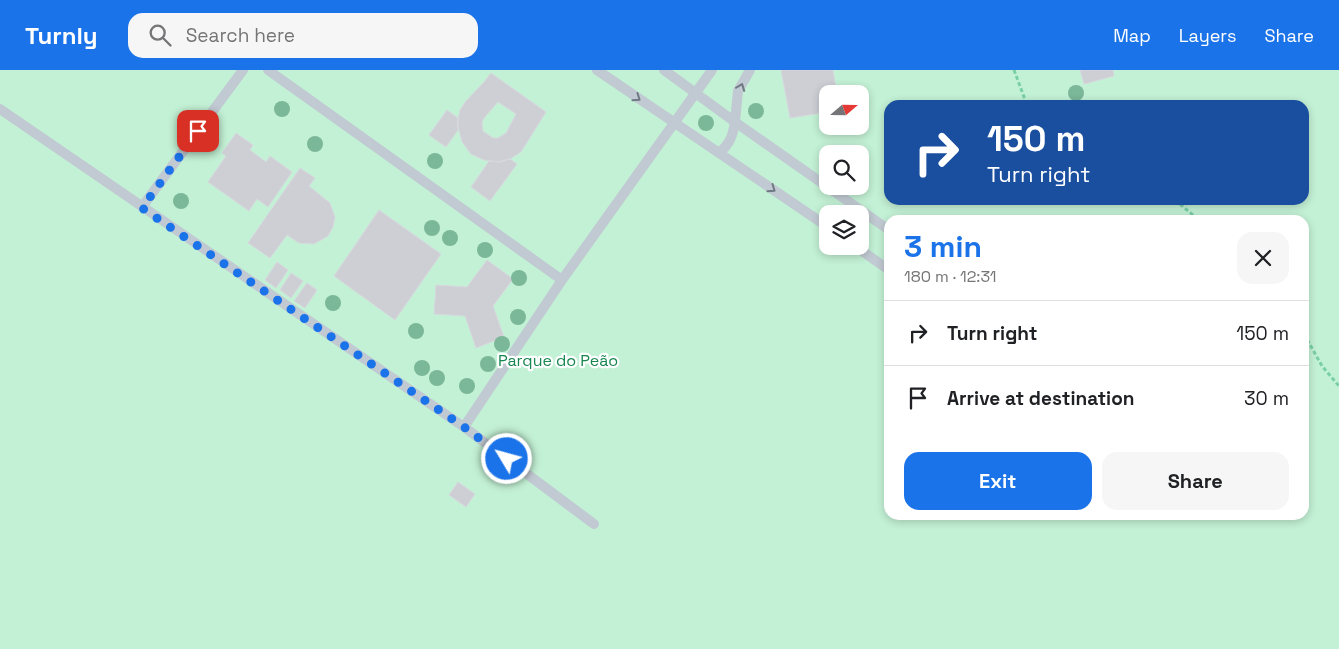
<!DOCTYPE html>
<meta charset="utf-8">
<style>
:root{--surface:#fff;--page:#f6f6f6;--text:#202124;--muted:#757577;--line:#e0e0e0;--accent:#1a73e8}
body{margin:0;font-family:"Space Grotesk",sans-serif;background:var(--page);color:var(--text);height:100vh;display:flex;flex-direction:column;font-size:19px;white-space:nowrap}
*{box-sizing:border-box;margin:0}
p{font-size:16px;color:var(--muted)}
.icon{flex:none;width:28px;height:28px;fill:none;stroke:currentColor;stroke-width:2;stroke-linecap:round;stroke-linejoin:round}
.map{position:relative;flex:1;overflow:hidden}
.sheet{position:absolute;left:884px;top:145px;width:425px;height:305px;display:flex;flex-direction:column;background:var(--surface);border-radius:15px;box-shadow:0 2px 8px #0003}
.sheet>*{flex:none}
.banner{position:absolute;left:884px;top:30px;width:425px;height:105px;border-radius:15px;box-shadow:0 2px 8px #0003;background:#1a4fa0;color:#fff;overflow:hidden}
.needle{width:32px;rotate:70deg}
.fabs{position:absolute;left:819px;top:15px;display:grid;gap:10px}
.fabs a{display:grid;place-items:center;width:50px;height:50px;border-radius:10px;background:var(--surface);box-shadow:0 2px 8px #0003;font-size:25px}
.pin{position:absolute;display:grid;place-items:center;width:42px;height:42px;color:#fff;margin:-21px;border-radius:10px;box-shadow:0 2px 8px #0006}
.me{position:absolute;width:55px;margin:-28px;rotate:307deg;stroke-linejoin:round;filter:drop-shadow(0 0 4px #0008)}
.turn{display:flex;align-items:center;gap:18px;height:105px;padding:0 20px;font-size:22px}
.turn .icon{width:65px;height:65px;stroke-width:2.5}
.turn b{display:block;font-size:35px;line-height:42px}
.round{display:grid;place-items:center;flex:none;width:52px;height:52px;border-radius:15px;background:var(--page)}
.headline{display:flex;align-items:center;justify-content:space-between;height:85px;padding:0 20px}
h1{font-size:30px;font-weight:700;line-height:38px;color:var(--accent)}
.button{display:flex;gap:10px;margin-top:auto;padding:10px 20px}
.button a{flex:1;height:58px;border-radius:15px;background:var(--accent);color:#fff;font-size:20px;font-weight:700;line-height:58px;text-align:center}
.button a+a{background:var(--page);color:var(--text)}
ul{padding:0;list-style:none}
li{display:flex;align-items:center;gap:15px;height:65px;padding:0 20px;border-top:1px solid var(--line)}
li div{flex:1}
li b{display:block;font-size:19px}
li em{font-style:normal}
header{display:flex;align-items:center;gap:30px;box-sizing:border-box;height:70px;padding:0 25px;background:var(--accent);color:#fff}
header strong{font-size:24px}
nav{display:flex;gap:28px;margin-inline-start:auto;font-size:18px}
.search{width:350px;height:45px;background:var(--page);display:flex;align-items:center;gap:12px;box-sizing:border-box;padding:0 18px;border-radius:15px;color:var(--muted);font-size:19px}
.map>svg:first-child{display:block}
.green{fill:#c3f1d5;fill-rule:evenodd}
.building{fill:#cdcfd5;stroke:#d7d9de;fill-rule:evenodd}
.lines{fill:none;stroke-linecap:round;stroke-linejoin:round}
.path{stroke:#7ad0a6;stroke-width:3;stroke-dasharray:4 2.5;stroke-linecap:butt}
.service{stroke:#c1cad2;stroke-width:10}
.tree{fill:#7bb799}
.oneway{stroke:#6e7983}
.route{stroke:#1a73e8;stroke-width:9;stroke-dasharray:0 16.2}
.labels{text-anchor:middle;dominant-baseline:central;stroke-width:4.5;stroke-linejoin:round;paint-order:stroke}
.park-label{font-size:16px;fill:#17864f;stroke:#fff}
</style>
<header>
<strong>Turnly</strong>
<div class="search"><svg class="icon" aria-label="search" viewBox="0 0 24 24"><circle cx="10" cy="10" r="6"/><path d="M15 15l6 6"/></svg>Search here</div>
<nav><a>Map</a><a>Layers</a><a>Share</a></nav>
</header>
<div class="map">
<svg width="1339" height="579" viewBox="0 0 1339 579">
<rect width="100%" height="100%" fill="#f5f3f3"/>
<!-- green -->
<path class="green" d="M0,0H1339V579H0ZM828,24H860V56H828ZM889,35H1304V130H889ZM828,84H860V116H828ZM828,144H860V176H828ZM889,150H1304V445H889Z"/>
<!-- building -->
<path class="building" d="M781,0H833L837,24H828V42L790,48Z
M1080,0H1113L1114,6L1084,14Z
M491,3L546,42L521,82L510,89L499,92L484,90L471,84L462,72L457,53L460,40L465,32L484,12ZM498,32L516,44L506,63L498,68H493L483,61L482,52L484,48Z
M447,40L458,48V60L446,77L429,65Z
M236,63L253,75L250,80L266,92L270,86L292,102L268,137L257,129L249,141L208,112L226,86L222,83Z
M510,89L517,94L490,131L471,117L489,91L499,92Z
M300,98L315,108L309,116L330,133L335,147L333,157L328,166L314,174L299,173L287,165L270,188L248,173Z
M379,140L441,184L395,250L334,206Z
M487,190L513,209L493,236L504,267L476,278L465,246L434,244L436,215L467,217Z
M277,192L288,200L276,218L265,210Z
M291,203L303,211L291,228L280,220Z
M307,213L317,220L305,238L294,231Z
M458,412L475,424L466,437L449,425Z"/>
<g class="lines">
<!-- path -->
<path class="path" d="M1014,0L1027,35
M1175,130L1199,150
M1304,264L1322,296L1339,316"/>
<!-- service -->
<path class="service" d="M268,0L562,210
M597,0L828,157
M664,0L735,52C733,65 730,74 719,83
M750,0L738,21L735,52L889,160
M0,39L464,357L562,210L712,0
M142,137L243,0
M855,176L889,200
M464,357L594,454"/>
</g>
<!-- trees -->
<g class="tree">
<circle cx="1076" cy="23" r="8"/>
<circle cx="282" cy="39" r="8"/>
<circle cx="756" cy="41" r="8"/>
<circle cx="706" cy="53" r="8"/>
<circle cx="315" cy="74" r="8"/>
<circle cx="435" cy="91" r="8"/>
<circle cx="181" cy="131" r="8"/>
<circle cx="432" cy="158" r="8"/>
<circle cx="450" cy="168" r="8"/>
<circle cx="485" cy="180" r="8"/>
<circle cx="519" cy="208" r="8"/>
<circle cx="333" cy="233" r="8"/>
<circle cx="518" cy="247" r="8"/>
<circle cx="416" cy="261" r="8"/>
<circle cx="502" cy="274" r="8"/>
<circle cx="488" cy="294" r="8"/>
<circle cx="422" cy="298" r="8"/>
<circle cx="437" cy="308" r="8"/>
<circle cx="467" cy="316" r="8"/>
</g>
<!-- one-way arrows -->
<defs><path id="oneway-chevron" d="M-2-3.5L2.5 0L-2 3.5" fill="none" stroke-width="1.6" stroke-linecap="round" stroke-linejoin="round" transform="scale(1.25)"/></defs>
<g class="oneway">
<use href="#oneway-chevron" transform="translate(741 17) rotate(-69)"/>
<use href="#oneway-chevron" transform="translate(637 28) rotate(35)"/>
<use href="#oneway-chevron" transform="translate(772 119) rotate(35)"/>
</g>
<g class="lines">
<!-- route -->
<path class="route" d="M198,61L142,138L464,357L507,389"/>
</g>
<g class="labels">
<!-- park labels -->
<g class="park-label">
<text x="558" y="290">Parque do Peão</text>
</g>
</g>
</svg>
<div class="fabs">
<a><svg class="needle" viewBox="-14 -14 28 28"><path d="M0-13l5 13h-10z" fill="#e53935"/><path d="M0 13l5-13h-10z" fill="#757577"/></svg></a>
<a><svg class="icon" aria-label="search" viewBox="0 0 24 24"><circle cx="10" cy="10" r="6"/><path d="M15 15l6 6"/></svg></a>
<a><svg class="icon" aria-label="layers" viewBox="0 0 24 24"><path d="M12 4l9 5-9 5-9-5zM3 14l9 5 9-5"/></svg></a>
</div>
<div class="pin" style="left:198px;top:61px;background:#d93025"><svg class="icon" aria-label="arrive" viewBox="0 0 24 24"><path d="M6 21V4h12l-3 4 3 4H6"/></svg></div>
<svg class="me" style="left:507px;top:389px" viewBox="-20 -20 40 40"><circle r="17" fill="#1a73e8" stroke="#fff" stroke-width="3"/><path d="M0-11L8 9 0 5-8 9z" fill="#fff"/></svg>
<div class="banner">
<div class="turn"><svg class="icon" aria-label="right" viewBox="0 0 24 24"><path d="M7 20v-9h11M14 6l5 5-5 5"/></svg><div><b>150 m</b>Turn right</div></div>
</div>
<section class="sheet">
<div class="headline"><div><h1>3 min</h1><p>180 m · 12:31</p></div><a class="round"><svg class="icon" aria-label="close" viewBox="0 0 24 24"><path d="M6 6l12 12M18 6L6 18"/></svg></a></div>
<ul>
<li><svg class="icon" aria-label="right" viewBox="0 0 24 24"><path d="M7 20v-9h11M14 6l5 5-5 5"/></svg><div><b>Turn right</b></div><em>150 m</em></li>
<li><svg class="icon" aria-label="arrive" viewBox="0 0 24 24"><path d="M6 21V4h12l-3 4 3 4H6"/></svg><div><b>Arrive at destination</b></div><em>30 m</em></li>
</ul>
<div class="button"><a>Exit</a><a>Share</a></div>
</section>
</div>
